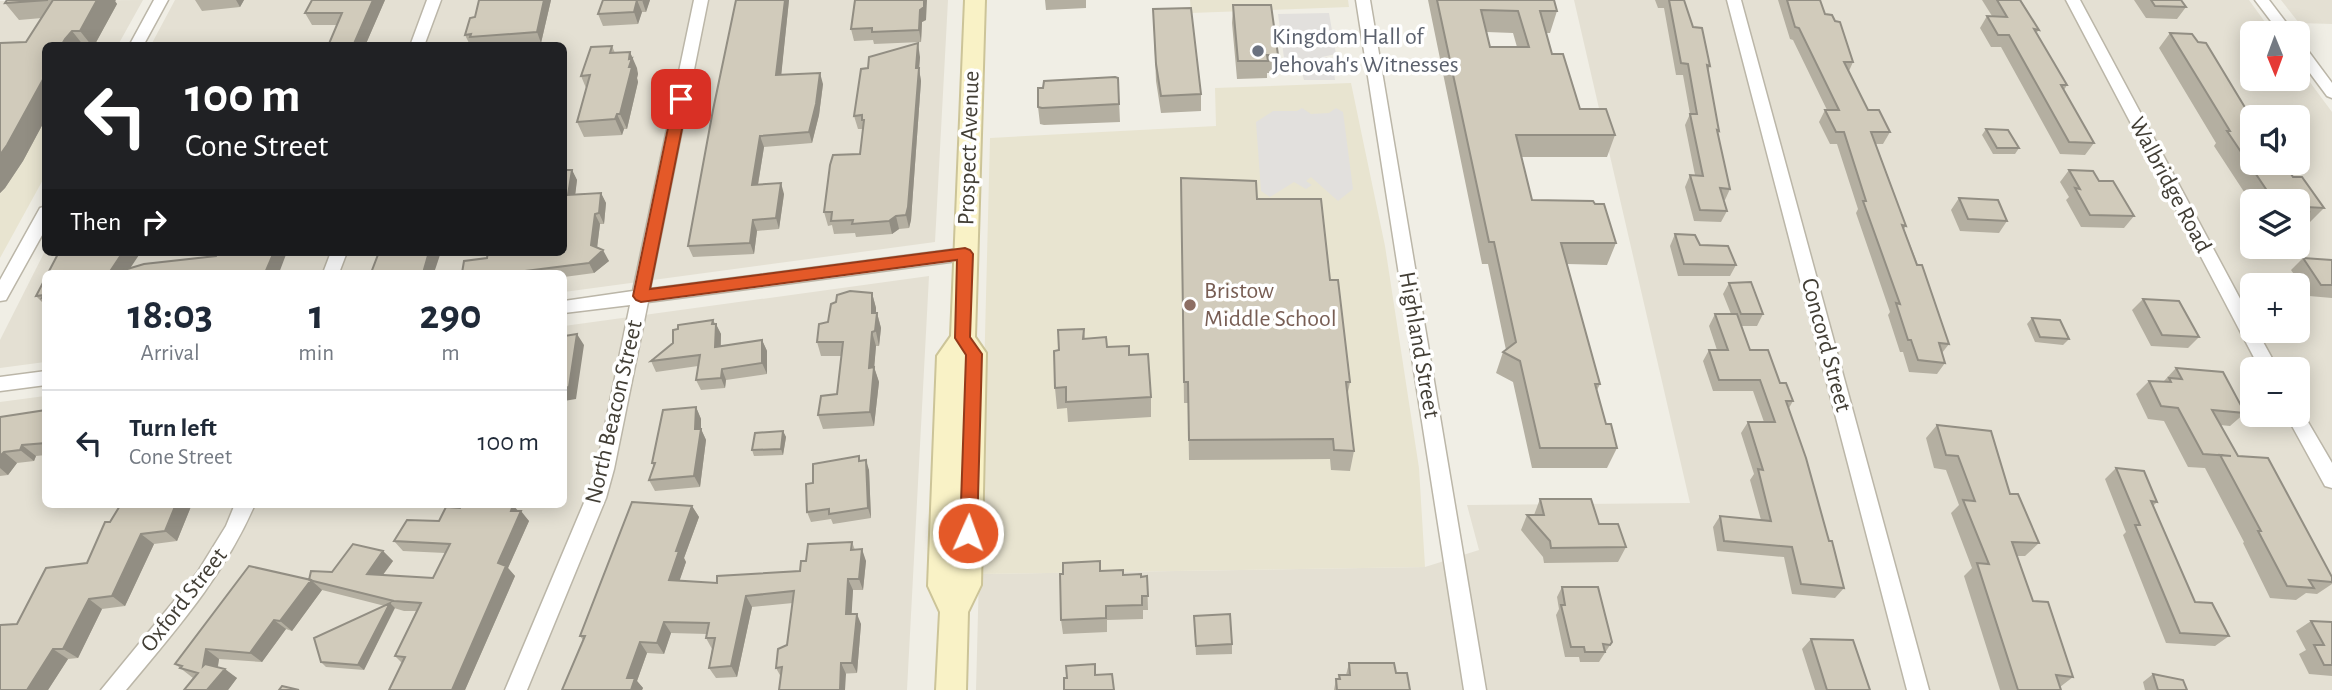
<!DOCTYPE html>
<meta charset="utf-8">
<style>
:root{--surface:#fff;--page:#f2f2f3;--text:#1f2937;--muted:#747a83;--line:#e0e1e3}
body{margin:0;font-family:"Alegreya Sans",sans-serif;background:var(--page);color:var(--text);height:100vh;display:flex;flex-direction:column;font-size:26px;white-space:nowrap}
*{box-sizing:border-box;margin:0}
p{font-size:23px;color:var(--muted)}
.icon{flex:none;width:38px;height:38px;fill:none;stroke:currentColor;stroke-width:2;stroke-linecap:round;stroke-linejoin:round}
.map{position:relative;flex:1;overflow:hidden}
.drawer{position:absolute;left:42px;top:270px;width:525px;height:238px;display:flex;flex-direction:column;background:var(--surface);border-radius:10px;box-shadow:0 4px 18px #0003}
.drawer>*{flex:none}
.top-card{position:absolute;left:42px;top:42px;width:525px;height:214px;border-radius:10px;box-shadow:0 4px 18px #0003;background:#202124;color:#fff;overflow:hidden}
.needle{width:46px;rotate:179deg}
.controls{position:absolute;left:2240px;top:21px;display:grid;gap:14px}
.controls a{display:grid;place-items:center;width:70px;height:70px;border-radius:10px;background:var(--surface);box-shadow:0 4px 18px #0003;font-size:35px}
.pin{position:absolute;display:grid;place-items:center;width:60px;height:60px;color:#fff;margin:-30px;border-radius:14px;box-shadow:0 4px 10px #0006}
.me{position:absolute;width:77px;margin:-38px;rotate:2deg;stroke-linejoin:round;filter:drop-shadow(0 0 5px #0008)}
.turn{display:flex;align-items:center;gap:24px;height:147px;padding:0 28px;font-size:32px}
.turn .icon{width:91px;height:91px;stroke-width:2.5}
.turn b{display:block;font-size:49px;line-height:60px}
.then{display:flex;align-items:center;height:66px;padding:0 28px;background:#0003;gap:14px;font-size:26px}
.eta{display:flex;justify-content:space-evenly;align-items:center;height:119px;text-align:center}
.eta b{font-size:42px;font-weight:700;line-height:49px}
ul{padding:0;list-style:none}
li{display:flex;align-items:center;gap:21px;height:105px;padding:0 28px;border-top:2px solid var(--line)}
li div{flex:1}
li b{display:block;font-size:26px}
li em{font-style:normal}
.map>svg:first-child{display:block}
.residential{fill:#e4e0d3;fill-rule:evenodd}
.education{fill:#e8e4d0}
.parking{fill:#e2e0dd}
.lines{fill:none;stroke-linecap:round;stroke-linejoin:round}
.street-casing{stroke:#bbb6a8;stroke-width:3}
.secondary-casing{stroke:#ccc498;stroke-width:4}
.street{fill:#fff;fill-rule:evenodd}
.secondary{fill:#f9f2c6;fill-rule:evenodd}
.wall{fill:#b4afa1;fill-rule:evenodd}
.shaded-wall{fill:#928e83}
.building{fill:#d1cbbb;stroke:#928e83;stroke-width:2;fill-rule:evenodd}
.route{fill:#e45928;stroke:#943a1a;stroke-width:2}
.worship-dot{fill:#6b7280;stroke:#fff;stroke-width:2.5}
.education-dot{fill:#8d6e63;stroke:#fff;stroke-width:2.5}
.labels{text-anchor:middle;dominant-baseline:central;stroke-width:7;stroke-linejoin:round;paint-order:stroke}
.worship-label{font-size:24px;fill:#5b616d;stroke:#fff;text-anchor:start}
.street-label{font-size:24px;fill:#423e35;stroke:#fff}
.education-label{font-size:24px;fill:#785e54;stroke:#fff;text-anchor:start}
</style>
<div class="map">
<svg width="2332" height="690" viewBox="0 0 2332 690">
<rect width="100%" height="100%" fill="#f0eee5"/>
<!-- residential -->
<path class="residential" d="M143,0L118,45L46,46L0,72V1Z
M175,0H948L935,242L564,292V273H46L45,362L0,368V340L45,251L564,252V46L151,45Z
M1574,0H2249L2273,33H2252V79H2298V66L2332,112V690H976L979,574L1425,567L1479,550L1467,505L1690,503ZM2252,117H2298V163H2252ZM2252,201H2298V247H2252ZM2252,285H2298V331H2252ZM2252,369H2298V415H2252Z
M2281,0H2332V24L2299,23Z
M929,276L907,690H0V402L45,396L46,504H564V326Z"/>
<!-- education -->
<path class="education" d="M1190,0H1348L1349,7L1191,13Z
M45,68V176L0,258V72Z
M1351,83L1385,246L1419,468L1425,567L979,574L990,138L1216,126L1215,88Z"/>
<!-- parking -->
<path class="parking" d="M1329,13L1336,54L1322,57L1332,58L1335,80H1304L1302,73L1286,72L1278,14Z
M1302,108L1311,114L1329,113L1336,108L1343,112L1353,189L1338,201L1311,177L1306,181L1312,185L1306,189L1294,182L1270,197L1261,191L1256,122L1273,111H1297Z"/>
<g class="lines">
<defs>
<path id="street" d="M154,0H168L143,46H129Z
M427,0H441L424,46H410Z
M694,0H708L650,289L965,248L973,254L965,260L648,302L614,469L606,498L527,690H505L586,498L596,469L630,305L564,313V301L633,291Z
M1356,0H1370L1486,690H1464Z
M1727,0H1741L1929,690H1907Z
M2066,0H2080L2252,321V331H2257L2278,369H2260Z
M2255,0H2269L2294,33H2280Z
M2298,43L2303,44L2332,83V98L2327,96L2298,57Z
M46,206V228L6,300L0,301V280L40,208Z
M331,252H347L339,273H323Z
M46,371V385L0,391V377Z
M2298,409L2301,410L2332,463V488L2325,486L2286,415H2298Z
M235,504H255C224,576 175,631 126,690H101L197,573L226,526Z"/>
<path id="secondary" d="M965,0H985L975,337L986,353L981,585L968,612L966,690H936L940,612L928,586L937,356L951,336Z"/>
</defs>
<!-- street casing -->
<use href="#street" class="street-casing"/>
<!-- secondary casing -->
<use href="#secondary" class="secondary-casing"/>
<!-- street -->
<use href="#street" class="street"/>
<!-- secondary -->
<use href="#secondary" class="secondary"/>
</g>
<!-- wall -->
<path class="wall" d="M7,0H116L115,1L117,4L94,46H46V118L23,161L5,188L0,193V43L26,42L42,18L19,20L5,3Z
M195,0H244L240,7L202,11Z
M312,0H385L365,46L337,25H312L305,13Z
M479,0H551L541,43L505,46L470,45L465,35L475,17Z
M603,0H650L646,12H642L638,24L603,26L598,14Z
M736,0H789L781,75L823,84L819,115L812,143L764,147L758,185L784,194L779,229L757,231L754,254L693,257L688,246Z
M1045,0H1086V8L1046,10Z
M1428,0H1554L1557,11L1550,33H1546L1552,54L1580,109L1615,135L1607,157H1521L1532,200L1595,204L1616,243L1607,265L1567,264L1600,384L1597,390L1606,424L1617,448L1607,468H1532L1513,382L1496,373L1503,352L1506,350L1488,264H1482ZM1487,32L1513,33L1517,47H1490Z
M1655,0H1684L1693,27L1710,66L1708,71L1719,131L1718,134L1730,189L1725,200H1723L1727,211L1721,222L1694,221L1685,187L1690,175H1695L1685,125L1690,114L1683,75H1676L1664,8H1658Z
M1778,0H1820L1825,14L1853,62L1849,71L1868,110L1890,132L1883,144H1876L1906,226L1904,229L1949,344L1942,353L1945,363L1937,374L1909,372L1903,352H1900L1888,315L1890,312L1856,213L1858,209L1837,144H1830L1819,122L1825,110H1827L1793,40L1790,39Z
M1982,0H2021L2039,30L2036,33L2067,85L2064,90L2094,143L2085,155L2060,154L2001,47H1991L1980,28L1987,16H1992Z
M2134,0H2181L2186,7L2177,19L2146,18Z
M1233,5L1278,55L1276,73H1267V78L1237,79L1232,23Z
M1153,9L1201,94V111L1161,113L1156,81Z
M926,20L922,22L921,42L874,44L873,40L854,41L851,29Z
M2170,33L2252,163L2293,177L2324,208L2310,222H2298V201H2252V204L2214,146L2216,143L2159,48Z
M612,46L615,53L630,52L638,74L637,78L638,82L627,129H624L622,135L584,137L577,122L586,88L581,76Z
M920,57L919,69L921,81L911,220L909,228L899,229L892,234L856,237L855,233L834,234L832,225L828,226L824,212L860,154L863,129H858L854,116L868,68Z
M1118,78L1120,122L1044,125L1040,124L1038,107L1043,88Z
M1986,129L2019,148L2015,154H1993L1982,135Z
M572,170L577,180L575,194L601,193L606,203L604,224H600L597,248L609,261L594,273L564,277V273H462L564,252Z
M2069,170L2099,181L2134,216L2124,228L2081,227L2066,200L2069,197L2060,182Z
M1181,178L1257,199L1330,280L1350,382L1347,397L1354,451L1350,471L1331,470L1330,459L1189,460L1188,403H1184Z
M1959,198L2007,221L1999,233L1960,231L1951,210Z
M1675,234L1700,245L1736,265L1730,276H1678L1670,246Z
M2303,258L2332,260V298L2309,296L2291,270Z
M46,277V306L36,296Z
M1729,283L1763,314L1757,326H1741L1750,350L1780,383L1793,401L1789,408L1829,541L1844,588L1835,598L1792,594L1784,557L1717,551L1713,527L1720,516L1761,520L1750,480L1754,474L1741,433L1748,422H1764L1753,391H1713L1703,361L1709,350H1717L1709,326L1715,314H1731L1723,294Z
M872,293L876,308V313H877L881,328L879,346H876L874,367L879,382L874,426L823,429L818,415L837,394L842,356H821L817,342L828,322Z
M2143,299L2199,337L2188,348L2151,346L2132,310Z
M2032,318L2069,339L2063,345L2035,342L2027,324Z
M713,320L721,334V347L762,340L767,351V374L726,380L725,388L701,390L696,380L698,366L656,372L651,361L673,343Z
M1084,329L1085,339L1129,355L1151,397V417L1068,422L1067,408L1057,409L1055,388L1059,350Z
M2176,368L2245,413L2230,426L2220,425L2238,456L2332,577V584L2317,594L2306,593L2296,600L2270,598L2243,543L2244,542L2205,468L2188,467L2164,421L2148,419L2136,394L2149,381L2163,382Z
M696,407L701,419V429L706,440L700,487L655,491L649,480L654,467L652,463Z
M46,410V455L36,456L34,461L17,463L8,475L0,476V417Z
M1937,425L2010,494L2039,543L2025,556H2017L2033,601L2073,677L2060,687L2061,690H2000L1964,576L1972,568L1951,513L1959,505L1946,470L1934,468L1926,438Z
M783,431L786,437L783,455L754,456L752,450Z
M861,461L869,470L871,518L833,524L831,519L811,522L807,512L813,483Z
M2116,468L2157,502L2153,506L2195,602L2229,636L2215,646L2166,643L2123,535L2126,532L2105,479Z
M1540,499L1599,524L1626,547L1618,562L1544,563L1543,557L1521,530L1527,515H1534Z
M192,504L177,541L154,544L125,606L102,609L78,658L68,659L48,690H0L17,624L87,563Z
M692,506L699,517L684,558L686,562L679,581L717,583L800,571L806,561L852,542L855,550L866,561L863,590H853L851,614L861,624L857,673L781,677L776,668L787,645L793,603L752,607L737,677L716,678L709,668L712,649L706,638L707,634L671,633L664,654L647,653L637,681L643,688L642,690H562L583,640L580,636Z
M518,511L529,521L508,568L515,576L465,690H389L402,663L395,656L416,611H404L394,608L364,670L326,667L321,662L385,606L322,590L292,631L286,629L262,662L219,659L218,667L237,678L228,690H184L193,678L175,664L310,580L332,572L383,551L393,561L383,575L433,578L445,553L403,551L394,541L439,521Z
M1101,571L1124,575L1147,576L1148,610H1143V619L1107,620V632L1063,634L1061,620Z
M1562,587L1612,642L1599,662H1580L1579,657H1565L1556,615L1559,609L1557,597Z
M1194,616L1232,644V654L1196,655Z
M2311,621L2332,622V676L2309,674L2299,654L2306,650L2296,631Z
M1811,639L1870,690H1815L1802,649Z
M1349,663L1396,673L1410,690H1334L1336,679H1338L1339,675H1346Z
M2153,674L2187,690H2145L2143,682Z"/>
<!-- shaded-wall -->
<path class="shaded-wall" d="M97,0H116L115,1L117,4L94,46H92L80,31Z
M236,0H244L240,7Z
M373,0H385L365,46H353Z
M544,0H551L541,43L537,32Z
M637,0L642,12L638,24L634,12Z
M642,0H650L646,12Z
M785,0H789L780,87L776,75Z
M924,0H927L926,20L922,22L921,42L919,30L920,10Z
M72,31L84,46H61L65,39Z
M918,43L920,57L919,69L921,81L911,220L909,228L906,215Z
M630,52L637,68L638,74L637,78L638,82L627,129L620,114L629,67V59Z
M820,73L823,84L819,115L812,143L809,132Z
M46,74V118L23,161L5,188L0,193V155Z
M617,114L624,129L622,135L615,119Z
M760,136L764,147L756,196L752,185Z
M572,170L577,180L574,205L568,195Z
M781,183L784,194L779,229L776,218Z
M601,193L606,203L604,224L599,213Z
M595,214L600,224L596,256L591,245Z
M896,216L899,229L892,234L889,221Z
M753,220L757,231L754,254L750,243Z
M603,250L609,261L594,273L589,263Z
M123,252H141L127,273H109Z
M274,252H287L279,273H265Z
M429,252H441L434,273H423Z
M872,293L876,308V325L877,313L881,328L879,346L872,313Z
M713,320L716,329V324L721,334L720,358L715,347Z
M872,332L876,346L873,382L869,368Z
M577,334L584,345L576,399L564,401V388Z
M762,340L767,351V374L762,363Z
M874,367L879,382L874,426L870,412Z
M722,369L726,380L725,388L721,378Z
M696,407L701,419V429L706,440L700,487L694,476Z
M783,431L786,437L783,455L781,449Z
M22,445L36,456L34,461L20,450Z
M4,452L17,463L8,475L0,468V456Z
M866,460L869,470L871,518L868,508Z
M176,504H192L177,541L165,531Z
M513,505L520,513L521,511L529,521L508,568L515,576L465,690H452L498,563L511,511Z
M692,506L699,517L684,558L686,562L676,591L669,580L676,551Z
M141,534L154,544L125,606L112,596Z
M862,549L866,561L863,590L859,579Z
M383,551L393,561L376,584L367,574Z
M848,579L853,590L851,625L846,614Z
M311,580L322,590L292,631L280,621Z
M746,596L752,607L737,677L731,666Z
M89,599L102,609L78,658L63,649Z
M390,603L395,608L364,670L358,665Z
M857,614L861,624L857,673L852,663Z
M274,620L286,629L262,662L250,653Z
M664,622L671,633L664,654L657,643Z
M640,642L647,653L637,681L643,688L642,690H631L627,678Z
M53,649L68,659L48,690H27Z
M206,649L219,659L216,676L203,666Z
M841,663L846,674L845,690H840Z
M225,669L237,678L228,690H207Z"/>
<!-- building -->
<path class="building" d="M7,0H48L5,3Z
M53,0H97L80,31H72L65,39L61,46H46V74L7,145L0,155V43L26,42Z
M312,0H373L353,46H328L342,13H305Z
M479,0H544L537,32L470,37L471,34L465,35L470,18L475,17Z
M603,0H642H637L634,12L598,14Z
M736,0H785L776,75L820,73L816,104L809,132L760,136L752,185L781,183L776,218L753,220L750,243L688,246L713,110Z
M855,0H924V7L920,10L919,30L872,32V28L851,29Z
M1437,0H1554L1557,11H1540L1552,54H1563L1580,109H1606L1615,135H1516L1532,200L1593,201L1595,204H1604L1616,243H1561L1600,384H1595L1606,424H1611L1617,448H1540L1520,361L1503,352L1516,342L1494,242H1489ZM1481,10L1518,11L1529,47H1490Z
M1669,0H1684L1693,27L1702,28L1710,66L1707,65L1719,131L1717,130L1730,189L1720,188L1727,211L1700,210L1690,175L1703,176L1690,114H1697L1688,64L1681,63Z
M1787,0H1820L1825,14L1832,15L1835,21L1840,22L1853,62H1844L1868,110H1879L1890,132H1871L1906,226L1902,225L1917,265H1922L1949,344L1939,343L1945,363L1918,360L1911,340H1908L1896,303L1900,304L1863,201H1866L1844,132H1836L1825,110H1839L1799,28L1795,27Z
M1997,0H2020L2039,30L2034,29L2067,85H2061L2094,143L2069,142L2009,35H1998L1987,16L2007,17Z
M2151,0H2181L2186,7L2155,6Z
M1233,5H1271L1278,55H1267L1268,61H1238Z
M1191,8L1201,94L1161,96L1156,64L1153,9Z
M2170,33L2192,34L2198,42L2206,43L2252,119V163H2284L2293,177H2302L2324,208L2307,207L2309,211L2298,210V201H2274L2227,131H2230Z
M918,43L916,68H919L908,207L906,215L896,216L889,221L852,224L853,220L831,221L832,212H824L830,165L833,155L860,154L864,120H862V115L854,116L861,69L868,68L869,57Z
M612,46L610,53L630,52L629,59L632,58L629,67H632L620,114H617L615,119L577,122L590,75L581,76L591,47Z
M1115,77L1118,78L1119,104L1042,108L1038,107V88H1043L1044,81Z
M1986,129L2008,130L2019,148H1997Z
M564,170H572L568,195L601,193L599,213L595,214L591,245L603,250L589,263L509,273H462L464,261L487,258L488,252H564Z
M2069,170L2093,171L2099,181H2113L2134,216L2090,215L2075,188L2080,189Z
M1181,178L1256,181L1257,199H1321L1330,280H1338L1350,382H1346L1354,451L1334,450L1333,439L1189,440L1188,382H1184Z
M1959,198L1998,200L2007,221L1968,219Z
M1675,234L1695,235L1700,245L1728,246L1736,265L1684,264Z
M59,252H123L109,273H48Z
M218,252H274L265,273H114L144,264L216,256Z
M379,252H429L423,273H371Z
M2303,258L2332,260V285H2321Z
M46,277V297L42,298L44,295L36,296Z
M1751,282L1763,314H1741L1729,283Z
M850,291L872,293V313H877L875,331L872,332L869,368L874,367L870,412L818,415L821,396L837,394L843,342H817L819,324L828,322L831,304L836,302L837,295Z
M2143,299L2179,301L2199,337L2162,335Z
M1715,314H1737L1750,350H1768L1780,383H1786L1793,401H1786L1806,458L1829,541H1832L1844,588L1801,584L1792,547L1724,541L1720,516L1771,521L1758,469L1763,470L1748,422H1775L1760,380H1719L1709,350H1728Z
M2032,318L2060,320L2069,339L2040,337Z
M713,320L712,324H716L715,347L762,340V363L722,369L721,378L696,380L700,355L651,361L673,343V330L678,329V325Z
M1084,329L1083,339L1106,337L1107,347L1129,346V355L1148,354L1151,397L1066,402V387L1055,388L1054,351L1059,350L1058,330Z
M577,334L569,387L564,388V336Z
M2176,368L2223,372L2245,413L2212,410L2238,456L2268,458L2332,577V582L2309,580L2314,588L2287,586L2258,531H2261L2220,455L2231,456L2203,454L2178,408L2161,406L2149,381L2171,382L2169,378L2182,379Z
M696,407L695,429H701L694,476L649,480L655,463H652L663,410Z
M46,410V443L22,445L20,450L4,452L0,456V417Z
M1937,425L1991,431L2010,494H2018L2039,543L2012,542L2033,601L2048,602L2073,677L2056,675L2061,690H2018L1977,563L1989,564L1963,500L1975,501L1958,456L1946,455Z
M783,431L781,449L752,450L755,433Z
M859,456V461L866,460L868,508L829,514V509L807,512L806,484L813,483V464Z
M2116,468L2144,471L2157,502L2151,501L2195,602L2212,603L2229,636L2180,633L2135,525H2140Z
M1540,499H1591L1599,524H1618L1626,547L1551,548L1550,541L1527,515H1544Z
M632,502L692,506L676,551H679L669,580L717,583V576L800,571L801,561H806L808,544L852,542L851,550L862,549L859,579H848L846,614H857L852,663H841L840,690H779L782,667L776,668L778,649L787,645L794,591L746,596L731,666L709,668L715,638H706L709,623L664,622L657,643L640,642L627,678H635L631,690H562L585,636H580Z
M121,504H176L165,531L141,534L112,596L89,599L63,649H53L27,690H0V625L17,624L46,568L87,563L105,522H110Z
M462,504L513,505L511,511H521L498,563L506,566L452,690H389L405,657L395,656L421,603L394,601L309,580L311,571L332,572L353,544L383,551L367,574L433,578L450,544L394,541L407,520L439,521L446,507L460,508Z
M1100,561V571L1123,570V575L1141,574V577L1147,576L1148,596H1142V605L1106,606V618L1061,620L1060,574H1063V563Z
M249,566L311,580L280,621L274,620L250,653L206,649L203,666L205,664L225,669L207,690H184L198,673L180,668L182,666L175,664Z
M1562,587H1598L1612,642L1610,645L1603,644L1605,652H1585L1584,647H1571L1561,605H1565Z
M390,603L358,665L321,662L314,638Z
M1230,614L1232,644L1196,646L1194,616Z
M2311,621L2332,622V665H2324L2314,645H2324Z
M1811,639L1853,640L1870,690H1827Z
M1349,663H1394L1396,673H1407L1410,690H1337L1336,679H1340L1339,675H1350Z
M1095,664V675L1112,674L1114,690H1064V678H1067L1066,666Z
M2153,674L2183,680L2187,690H2158Z
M282,686L299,690H279Z"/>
<!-- route -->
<path class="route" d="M681,94L688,99L650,289L965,248L970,250L973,254L970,337L982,354L977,533L975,539L968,541L962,539L960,533L966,355L955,338L957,260L641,302L636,300L633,296L674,99Z"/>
<!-- markers -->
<circle class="worship-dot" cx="1258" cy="51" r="7"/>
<circle class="education-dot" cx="1190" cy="305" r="7"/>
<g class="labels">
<!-- worship labels -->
<g class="worship-label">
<text x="1272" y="37">Kingdom Hall of<tspan x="1272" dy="28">Jehovah's Witnesses</tspan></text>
</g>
<!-- street labels -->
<g class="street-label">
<text transform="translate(969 148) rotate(-88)">Prospect Avenue</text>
<text transform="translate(2170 185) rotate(62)">Walbridge Road</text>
<text transform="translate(1419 345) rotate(80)">Highland Street</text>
<text transform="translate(1826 345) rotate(75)">Concord Street</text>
<text transform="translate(614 412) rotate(-77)">North Beacon Street</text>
<text transform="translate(184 600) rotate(-52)">Oxford Street</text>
</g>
<!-- education labels -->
<g class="education-label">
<text x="1204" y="291">Bristow<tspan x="1204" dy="28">Middle School</tspan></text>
</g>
</g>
</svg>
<div class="controls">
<a><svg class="needle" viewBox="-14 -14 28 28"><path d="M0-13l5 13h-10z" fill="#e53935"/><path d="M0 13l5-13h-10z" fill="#747a83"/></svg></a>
<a><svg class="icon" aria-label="sound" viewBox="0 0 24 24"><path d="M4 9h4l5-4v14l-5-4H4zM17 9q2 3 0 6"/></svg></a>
<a><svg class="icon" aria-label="layers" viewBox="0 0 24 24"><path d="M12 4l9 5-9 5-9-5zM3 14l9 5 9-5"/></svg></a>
<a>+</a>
<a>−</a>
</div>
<div class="pin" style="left:681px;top:99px;background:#d93025"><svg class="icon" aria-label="arrive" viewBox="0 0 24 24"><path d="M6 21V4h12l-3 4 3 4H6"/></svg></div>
<svg class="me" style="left:968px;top:533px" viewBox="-20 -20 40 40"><circle r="17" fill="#e45928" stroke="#fff" stroke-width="3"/><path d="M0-11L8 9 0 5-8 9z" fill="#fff"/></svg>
<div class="top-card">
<div class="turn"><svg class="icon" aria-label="left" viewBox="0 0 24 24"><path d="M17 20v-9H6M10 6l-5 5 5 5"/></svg><div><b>100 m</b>Cone Street</div></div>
<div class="then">Then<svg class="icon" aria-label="right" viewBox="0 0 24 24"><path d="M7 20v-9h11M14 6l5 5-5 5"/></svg></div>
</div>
<section class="drawer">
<div class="eta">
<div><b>18:03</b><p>Arrival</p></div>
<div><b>1</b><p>min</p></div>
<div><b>290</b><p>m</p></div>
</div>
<ul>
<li><svg class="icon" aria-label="left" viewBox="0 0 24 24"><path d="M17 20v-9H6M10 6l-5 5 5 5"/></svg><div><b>Turn left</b><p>Cone Street</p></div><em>100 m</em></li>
</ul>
</section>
</div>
